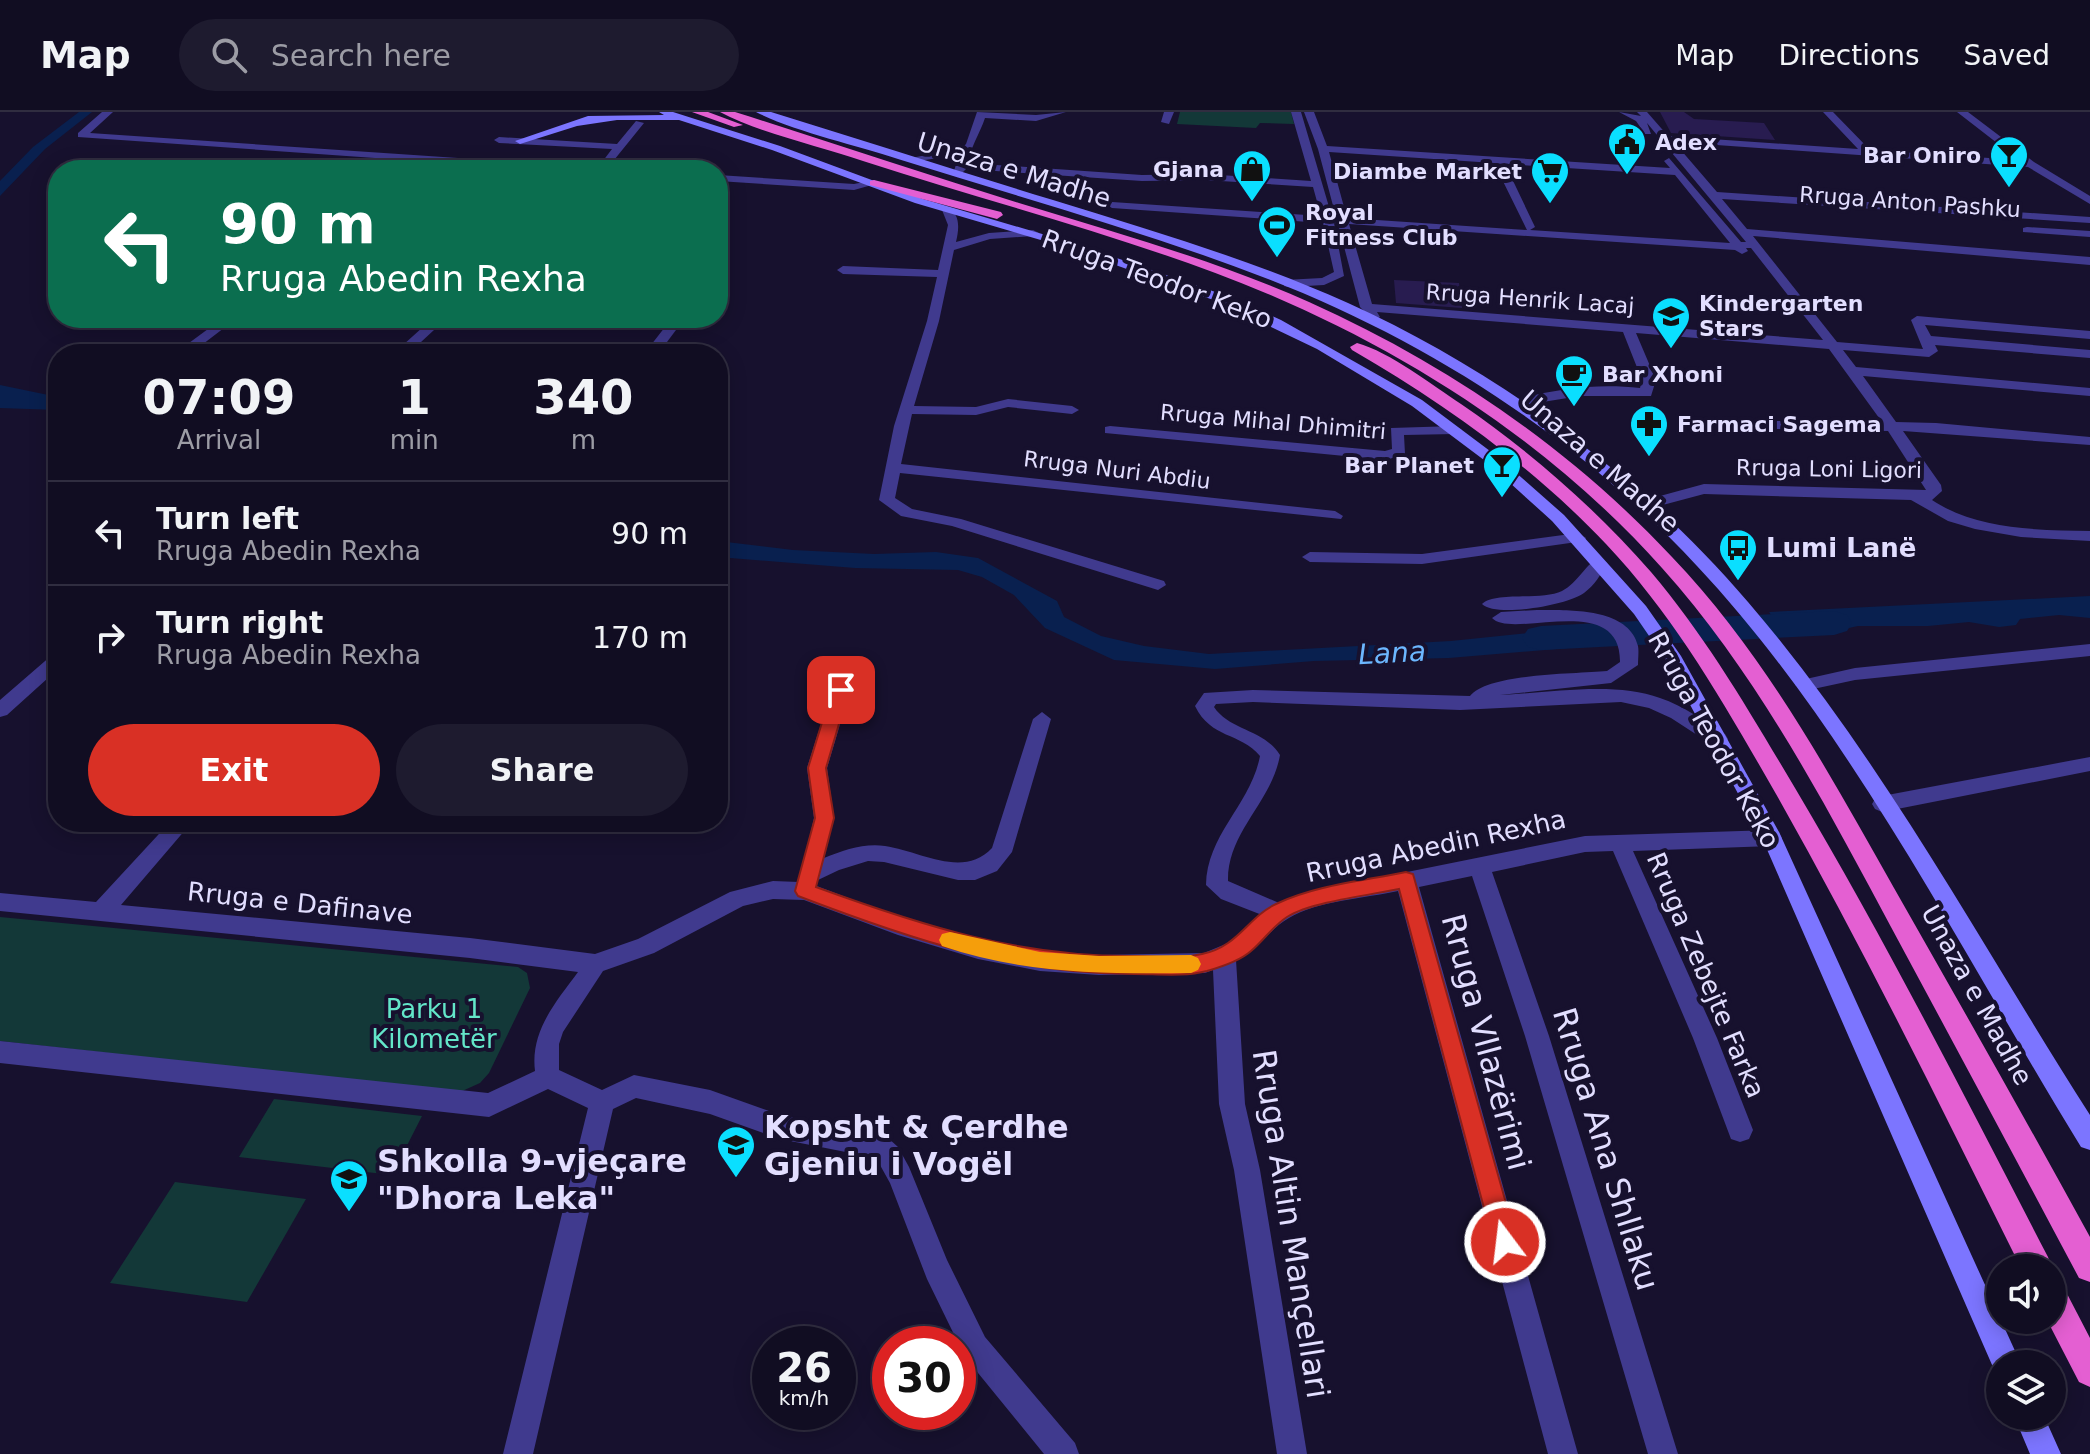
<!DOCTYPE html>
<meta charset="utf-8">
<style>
:root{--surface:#110d22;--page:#1e1b2f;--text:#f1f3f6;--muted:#9c9ca5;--line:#302d40;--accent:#d93025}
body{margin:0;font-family:"DejaVu Sans",sans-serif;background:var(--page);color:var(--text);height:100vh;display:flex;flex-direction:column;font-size:30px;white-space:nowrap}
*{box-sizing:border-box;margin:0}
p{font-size:26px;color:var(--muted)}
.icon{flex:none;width:44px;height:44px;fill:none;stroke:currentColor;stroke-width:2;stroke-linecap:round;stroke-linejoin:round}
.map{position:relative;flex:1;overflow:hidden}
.side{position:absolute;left:48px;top:232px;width:680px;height:488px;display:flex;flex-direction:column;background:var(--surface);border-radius:32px;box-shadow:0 4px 20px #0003,0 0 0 2px var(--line)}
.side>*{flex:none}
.hud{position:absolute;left:48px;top:48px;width:680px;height:168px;border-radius:32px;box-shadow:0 4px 20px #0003,0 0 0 2px var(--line);background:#0b6e4f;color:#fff;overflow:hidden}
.tools{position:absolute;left:1986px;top:1142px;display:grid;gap:16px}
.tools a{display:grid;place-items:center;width:80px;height:80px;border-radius:50%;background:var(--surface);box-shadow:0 4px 20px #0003,0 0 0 2px var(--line);font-size:40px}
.speed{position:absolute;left:752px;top:1214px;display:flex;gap:16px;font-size:40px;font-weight:700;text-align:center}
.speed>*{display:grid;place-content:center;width:104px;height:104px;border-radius:50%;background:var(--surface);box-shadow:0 4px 20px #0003,0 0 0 2px var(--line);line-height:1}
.speed small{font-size:20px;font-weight:400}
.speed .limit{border:12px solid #d22;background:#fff;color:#111}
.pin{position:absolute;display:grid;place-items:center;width:68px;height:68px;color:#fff;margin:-34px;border-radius:16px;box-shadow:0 4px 12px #0006}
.me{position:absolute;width:88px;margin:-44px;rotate:345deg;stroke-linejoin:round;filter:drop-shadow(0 0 6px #0008)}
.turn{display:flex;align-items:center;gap:28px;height:168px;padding:0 40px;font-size:36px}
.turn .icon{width:104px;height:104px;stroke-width:2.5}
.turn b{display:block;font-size:56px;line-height:68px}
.eta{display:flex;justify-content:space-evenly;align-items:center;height:136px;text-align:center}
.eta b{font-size:48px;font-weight:800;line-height:56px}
.action{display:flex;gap:16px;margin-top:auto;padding:16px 40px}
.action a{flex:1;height:92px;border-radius:48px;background:var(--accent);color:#fff;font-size:32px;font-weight:800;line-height:92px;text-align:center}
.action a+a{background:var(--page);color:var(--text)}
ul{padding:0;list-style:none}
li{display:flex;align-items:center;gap:24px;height:104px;padding:0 40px;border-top:2px solid var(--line)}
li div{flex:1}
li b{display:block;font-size:30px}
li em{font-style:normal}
header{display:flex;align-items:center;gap:48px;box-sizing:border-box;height:112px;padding:0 40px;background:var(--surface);border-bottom:2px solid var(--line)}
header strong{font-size:38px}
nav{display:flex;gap:44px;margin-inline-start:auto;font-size:28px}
.search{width:560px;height:72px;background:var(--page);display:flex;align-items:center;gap:20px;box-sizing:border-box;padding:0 28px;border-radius:44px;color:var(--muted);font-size:30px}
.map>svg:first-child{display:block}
.green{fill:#133838}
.water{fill:#09204f}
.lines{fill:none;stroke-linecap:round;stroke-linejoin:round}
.river{fill:#09204f;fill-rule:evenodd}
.building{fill:#281c50}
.minor{fill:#403a8e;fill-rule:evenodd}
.secondary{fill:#7c75ff;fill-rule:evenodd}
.trunk{fill:#e45fd2;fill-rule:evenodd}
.route{fill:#d93025;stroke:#8d1f18;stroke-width:2}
.slow{fill:#f59e0b}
.labels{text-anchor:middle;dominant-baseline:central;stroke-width:8;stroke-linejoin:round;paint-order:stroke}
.far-poi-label{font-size:22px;font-weight:bold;fill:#e2deff;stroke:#17112e;text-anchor:start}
.far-street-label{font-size:22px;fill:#e2deff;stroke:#17112e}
.street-label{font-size:26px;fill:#e2deff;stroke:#17112e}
.poi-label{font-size:26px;font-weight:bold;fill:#e2deff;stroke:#17112e;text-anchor:start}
.park-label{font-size:26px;fill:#63e6c9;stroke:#17112e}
.water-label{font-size:28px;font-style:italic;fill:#6cb7ff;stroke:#17112e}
.near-street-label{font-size:32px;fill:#e2deff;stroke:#17112e}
.near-poi-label{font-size:32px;font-weight:bold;fill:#e2deff;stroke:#17112e;text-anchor:start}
</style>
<header>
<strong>Map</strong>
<div class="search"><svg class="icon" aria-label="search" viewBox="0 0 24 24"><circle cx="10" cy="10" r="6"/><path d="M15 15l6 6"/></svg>Search here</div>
<nav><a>Map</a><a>Directions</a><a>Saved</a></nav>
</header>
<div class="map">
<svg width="2090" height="1342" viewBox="0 0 2090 1342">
<rect width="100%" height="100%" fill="#17112e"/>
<!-- green -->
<path class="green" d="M1180,0H1291L1294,12L1260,11L1256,16L1177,12Z
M0,805L518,855L527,861L530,876L489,961L480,971L460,980L0,929Z
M274,987L422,1004L392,1063L239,1045Z
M175,1070L306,1087L247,1190L110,1171Z"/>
<!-- water -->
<path class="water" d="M79,0H92L45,37L0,84V69L33,35Z
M0,273L58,285V298L0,296Z
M718,429L793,438L874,442L936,440L978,446L1057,489L1064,505L1101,524L1144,534L1209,542L1451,529L1594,514L1605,533L1449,546L1314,549L1215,557L1114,548L1045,516L1014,483L982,465L958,458L855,456L718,445Z
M2090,484V506L2059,503L2020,507L2016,513L1999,515L1969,510L1928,514H1858L1817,523L1783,520L1769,500Z"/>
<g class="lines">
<!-- river -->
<path class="river" d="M1834,499L1847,503L1852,511L1847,519L1834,523L1541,538L1528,535L1522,526L1528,517L1541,514Z"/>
</g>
<!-- building -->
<path class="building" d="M1660,0H1684L1694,7L1764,11L1775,28L1671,21Z
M1394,168L1459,171L1462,196L1396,191Z"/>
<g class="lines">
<!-- minor -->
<path class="minor" d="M102,0H113L90,21L591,55L596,58L612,37L499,31L494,28L499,25L617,32L636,9L644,11L606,58H546L78,25V21Z
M977,0L1036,3L1066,0L1036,9L985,6C980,21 970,36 968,51L1142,63L1205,62L1311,69L1291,0H1301L1332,105H1336L1318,37L1304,0H1314L1327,34L1670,56L1664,49L1669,46L1741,130H1746L1647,11L1651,22H1645L1636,9L1619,0L1641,4L1637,0H1647L1668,24L1858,37L1823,0H1833L1870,38L2019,48L1957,0H1968L2034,50L2090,84V92L2028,55L1674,30L1717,80L2090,105V111L1722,87L1747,117L2090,145V153L1753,124L1837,230L1923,237L1911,208L1917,204L2090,219V227L1925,213L1931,224L2090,238V246L1935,233L1938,239L1929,245L1843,238L1856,255L2090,276V284L1863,264L1896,310L1936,311L2090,325V333L1903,319L1941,373L1942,379L1932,388C1977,418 2037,418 2090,419V429L2021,425L1975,417L1948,409L1911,388L1704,382L1644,398L1638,396V390L1704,372L1926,378L1888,319L1777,317L1770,313L1777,309L1882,310L1829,237L1636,221L1656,268L1651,284H1580L1511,295V289C1554,277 1596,271 1640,276L1642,268L1623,220L1377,200L1380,205L1374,209L1360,195L1338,112L1334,111L1344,164L1324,173L1288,175L1284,174V168L1322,166L1334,160L1323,111L1112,96L1107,93L1112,90L1321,104L1313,75L1205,68L1142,69L966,57L958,65L953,62L959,43L911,50L906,47L962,36L966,32ZM1329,40L1494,51L1527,118L1347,106ZM1505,52L1675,63L1730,131L1530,118L1535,115ZM1349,112L1735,138L1742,142L1748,139L1746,136H1751L1823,228L1372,192Z
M1164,0H1174L1169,12L1161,10Z
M718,63L854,72L874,68L879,71L854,78L718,69Z
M947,95C961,102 959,117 956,130L989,121L1033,118L1039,121L1033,124L990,127L954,138L939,209L914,294L976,295L1008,287L1072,294L1079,298L1072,302L1008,295L976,303L912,302L901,352L1335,399L1343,404L1341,407L900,361L895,386L912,397L961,407L1164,469L1166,473L1158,478L952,414L901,404L879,388L894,314L927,209L937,165L843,162L837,158L843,154L938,158L948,113L942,98Z
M2027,115L2090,119V125L2023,120V116Z
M223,206H237L190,242H174Z
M433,206H447L408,242H393Z
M672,206H685L658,242H644Z
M1110,314L1385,339L1392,337L1391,316L1455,314L1462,318L1455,322L1404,323L1405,342L1386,348L1105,321V315Z
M1578,421L1586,426L1584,429L1422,452L1310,450L1302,445L1310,440L1422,442Z
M1599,446L1607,451C1601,462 1595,473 1584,481C1568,493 1496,506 1482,492C1495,479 1541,489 1562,479C1578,471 1587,450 1599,446Z
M1537,498C1567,498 1629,495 1638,534C1639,539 1638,547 1638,553L1611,571L1500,583C1548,581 1615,569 1660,586C1684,594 1704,609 1725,622L1728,627L1725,632H1711L1671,606L1649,596L1621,590L1460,598L1253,590L1216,592L1214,595C1230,619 1264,617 1280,643C1272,690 1227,720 1228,769L1279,791L1303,781L1585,724L1772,718L1779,720L1782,726L1779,732L1772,734L1633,739L1717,926L1753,1018L1749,1027L1740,1030L1731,1027L1693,926L1613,739L1585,740L1492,760L1549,924L1678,1342H1648L1525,924L1472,764L1419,775L1578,1342H1548L1398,779C1366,786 1317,789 1289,806C1269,817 1258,839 1236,848L1245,992L1260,1058L1307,1342H1277L1234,1058L1219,992L1213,858L1205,861L1099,863L1040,859L978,847L898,823L804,788L773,787L743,794L654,841L603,859L563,920L559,932V958L602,978L634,963L710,978L780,1003L887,1025L898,1035L909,1055L947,1148L985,1225L1075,1331L1079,1342H1044L965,1245L927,1167L890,1071L880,1053L871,1045L780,1027L710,1002L636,986L613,997L533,1342H503L588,996L548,977L489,1005L0,951V929L488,981L535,959C530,919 556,890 578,860L470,846L0,799V781L96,790L170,710H192L121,793L470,826L595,842L638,827L730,780L773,769L799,770L814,706L807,656L840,552L849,546L858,552L827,656L834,706L824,746C844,738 864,731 885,734C920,739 963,767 992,736L1033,607L1042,600L1051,607L1012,740L997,759L975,768H958L884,750L868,749L839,758L818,768L814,773L901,806L978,827L1040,839L1099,843L1204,841L1233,829L1262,803L1221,787L1206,773C1207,722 1251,692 1260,644C1240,620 1211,627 1195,594L1204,581L1253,578L1470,584C1487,561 1577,562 1607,559L1620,550C1621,478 1512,528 1492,506L1501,500Z
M2090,532V544L1855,568L1804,579L1795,573L1797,569L1855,556Z
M58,541V557L7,603L0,605V588L52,543Z
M2090,645V659L1882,700L1875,697L1872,692L1875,687L1882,684Z"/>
<!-- secondary -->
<path class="secondary" d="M659,0H673L780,34L923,87L1076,132L1227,184L1281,208L1422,288L1498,345L1564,403L1646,494L1681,544L1779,720L2021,1252H2000V1264L1996,1262L1762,726L1667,550L1634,502L1552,409L1488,351L1412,294L1317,237L1219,190L1068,136L915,91L772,38L679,8H617L577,14L520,32L515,29L588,4L664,3Z
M756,0H771C865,29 958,59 1053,88C1152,119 1253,148 1348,191C1500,260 1640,364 1748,490C1882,646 1980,831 2090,1003V1038L2081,1035C1963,843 1851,618 1697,454C1580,327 1428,229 1268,167C1147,120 1022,86 898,47C856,33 793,19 756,0Z
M2014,1304H2044L2061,1342H2030Z"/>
<!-- trunk -->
<path class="trunk" d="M692,0H708L743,13L734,15Z
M720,0H735C830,30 924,62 1019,91C1117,121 1215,148 1309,190C1445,251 1570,336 1672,445C1764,541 1829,661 1894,776C1960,892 2026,1008 2090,1125V1170L2079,1166C2017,1049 1954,932 1891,815C1824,690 1757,562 1662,456C1555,336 1416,245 1268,182C1137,127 998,93 863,49C820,34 759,21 720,0Z
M874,68L1001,100L1003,103L997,107L870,73V69Z
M1357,231C1390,240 1432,273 1461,292C1531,340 1595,396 1651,460C1707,526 1751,602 1795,676C1886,829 1966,987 2048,1145L2052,1156V1157L2021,1156C1942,997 1864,837 1776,682C1726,595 1676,506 1606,432C1532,354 1445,292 1352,238L1350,235Z
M2052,1170L2063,1174L2090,1226V1275L2079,1270L2047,1208H2052Z"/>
</g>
<!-- route -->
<path class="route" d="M841,572L849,578L826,656L834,706L816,775C923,814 1019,845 1135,844C1157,844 1180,847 1202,842C1238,835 1248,805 1276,792C1316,773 1363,769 1406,760L1413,762L1517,1130L1514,1139L1505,1143L1496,1139L1493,1130L1399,777C1370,783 1311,790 1287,805C1273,814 1263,829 1251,839C1241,848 1221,855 1207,859C1184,865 1158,862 1134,862C1012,862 910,827 798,784L795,779L815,706L808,656L832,578Z"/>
<!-- slow -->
<path class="slow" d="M950,820L1040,840L1099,844L1191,843L1198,846L1201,852L1198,858L1191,861C1107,862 1023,862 942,834L939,828L942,822Z"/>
<!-- icons -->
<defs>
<symbol id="civic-pin" viewBox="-11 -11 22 30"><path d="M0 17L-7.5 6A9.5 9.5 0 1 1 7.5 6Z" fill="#0adfff" stroke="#17112e"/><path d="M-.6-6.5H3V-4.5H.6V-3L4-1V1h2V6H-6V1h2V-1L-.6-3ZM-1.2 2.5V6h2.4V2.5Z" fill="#111"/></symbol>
<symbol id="bar-pin" viewBox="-11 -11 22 30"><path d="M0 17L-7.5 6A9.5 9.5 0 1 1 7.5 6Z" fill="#0adfff" stroke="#17112e"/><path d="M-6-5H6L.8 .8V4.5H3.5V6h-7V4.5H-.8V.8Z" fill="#111"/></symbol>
<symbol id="shop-pin" viewBox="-11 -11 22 30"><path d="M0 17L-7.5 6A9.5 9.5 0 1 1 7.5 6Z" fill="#0adfff" stroke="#17112e"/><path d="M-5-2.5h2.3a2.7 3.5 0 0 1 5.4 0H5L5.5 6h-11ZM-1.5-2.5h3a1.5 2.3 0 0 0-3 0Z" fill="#111"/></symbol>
<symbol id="supermarket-pin" viewBox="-11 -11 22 30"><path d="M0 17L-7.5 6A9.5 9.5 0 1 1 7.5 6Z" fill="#0adfff" stroke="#17112e"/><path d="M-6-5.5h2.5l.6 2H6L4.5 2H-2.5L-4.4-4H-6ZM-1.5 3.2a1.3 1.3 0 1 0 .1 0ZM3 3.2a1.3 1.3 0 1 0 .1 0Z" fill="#111"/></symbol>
<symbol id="stadium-pin" viewBox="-11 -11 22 30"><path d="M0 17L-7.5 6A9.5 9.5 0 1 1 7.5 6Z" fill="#0adfff" stroke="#17112e"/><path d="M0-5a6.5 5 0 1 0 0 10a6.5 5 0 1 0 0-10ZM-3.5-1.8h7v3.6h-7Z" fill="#111"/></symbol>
<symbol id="school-pin" viewBox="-11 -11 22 30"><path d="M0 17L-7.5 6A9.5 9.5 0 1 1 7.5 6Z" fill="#0adfff" stroke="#17112e"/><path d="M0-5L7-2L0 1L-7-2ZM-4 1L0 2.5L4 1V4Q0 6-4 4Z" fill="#111"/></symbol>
<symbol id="cafe-pin" viewBox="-11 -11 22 30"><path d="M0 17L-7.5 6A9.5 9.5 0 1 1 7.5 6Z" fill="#0adfff" stroke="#17112e"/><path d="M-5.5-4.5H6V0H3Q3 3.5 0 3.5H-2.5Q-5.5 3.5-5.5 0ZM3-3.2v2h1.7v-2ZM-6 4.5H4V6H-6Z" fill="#111"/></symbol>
<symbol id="pharmacy-pin" viewBox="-11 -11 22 30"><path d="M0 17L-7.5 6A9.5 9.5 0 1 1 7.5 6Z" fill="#0adfff" stroke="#17112e"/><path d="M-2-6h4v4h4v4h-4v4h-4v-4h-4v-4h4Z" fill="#111"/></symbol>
<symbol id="bus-pin" viewBox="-11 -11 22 30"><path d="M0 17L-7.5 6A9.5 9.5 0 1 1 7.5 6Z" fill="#0adfff" stroke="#17112e"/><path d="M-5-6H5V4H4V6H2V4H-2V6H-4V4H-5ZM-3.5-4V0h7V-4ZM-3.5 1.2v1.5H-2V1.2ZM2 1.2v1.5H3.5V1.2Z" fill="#111"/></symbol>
</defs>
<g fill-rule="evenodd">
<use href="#civic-pin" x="1605" y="8" width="44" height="60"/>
<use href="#bar-pin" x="1987" y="21" width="44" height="60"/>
<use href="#shop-pin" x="1230" y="35" width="44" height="60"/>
<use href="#supermarket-pin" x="1528" y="37" width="44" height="60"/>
<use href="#stadium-pin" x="1255" y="91" width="44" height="60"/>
<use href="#school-pin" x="1649" y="182" width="44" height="60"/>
<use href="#cafe-pin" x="1552" y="240" width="44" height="60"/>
<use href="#pharmacy-pin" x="1627" y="290" width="44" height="60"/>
<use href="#bar-pin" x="1480" y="331" width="44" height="60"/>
<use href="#bus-pin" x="1716" y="414" width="44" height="60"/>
<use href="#school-pin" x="714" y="1011" width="44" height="60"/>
<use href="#school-pin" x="327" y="1045" width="44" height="60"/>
</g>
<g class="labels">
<!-- far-poi labels -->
<g class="far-poi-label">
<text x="1655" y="30">Adex</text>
<text x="1981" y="43" text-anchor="end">Bar Oniro</text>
<text x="1224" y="57" text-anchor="end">Gjana</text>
<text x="1522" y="59" text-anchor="end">Diambe Market</text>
<text x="1305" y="100">Royal<tspan x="1305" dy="25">Fitness Club</tspan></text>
<text x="1699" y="191">Kindergarten<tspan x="1699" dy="25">Stars</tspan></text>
<text x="1602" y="262">Bar Xhoni</text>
<text x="1677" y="312">Farmaci Sagema</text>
<text x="1474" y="353" text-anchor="end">Bar Planet</text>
</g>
<!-- far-street labels -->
<g class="far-street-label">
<text transform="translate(1910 90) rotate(4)">Rruga Anton Pashku</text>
<text transform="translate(1530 187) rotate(4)">Rruga Henrik Lacaj</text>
<text transform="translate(1273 310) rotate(5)">Rruga Mihal Dhimitri</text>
<text transform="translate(1829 357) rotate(1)">Rruga Loni Ligori</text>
<text transform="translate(1117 358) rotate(7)">Rruga Nuri Abdiu</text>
</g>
<!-- street labels -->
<g class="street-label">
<text transform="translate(1014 58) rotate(17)">Unaza e Madhe</text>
<text transform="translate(1157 167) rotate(20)">Rruga Teodor Keko</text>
<text transform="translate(1600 349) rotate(41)">Unaza e Madhe</text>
<text transform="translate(1714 628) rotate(61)">Rruga Teodor Keko</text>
<text transform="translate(1436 734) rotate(-12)">Rruga Abedin Rexha</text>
<text transform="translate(300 791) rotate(6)">Rruga e Dafinave</text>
<text transform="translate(1706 863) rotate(67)">Rruga Zebejte Farka</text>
<text transform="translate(1977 883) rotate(61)">Unaza e Madhe</text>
</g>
<!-- poi labels -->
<g class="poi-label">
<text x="1766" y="436">Lumi Lanë</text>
</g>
<!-- park labels -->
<g class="park-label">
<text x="434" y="897">Parku 1<tspan x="434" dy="30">Kilometër</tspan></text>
</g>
<!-- water labels -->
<g class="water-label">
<text transform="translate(1392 541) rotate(-3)">Lana</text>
</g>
<!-- near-street labels -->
<g class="near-street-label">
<text transform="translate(1486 930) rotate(75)">Rruga Vllazërimi</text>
<text transform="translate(1606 1037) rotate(73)">Rruga Ana Shllaku</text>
<text transform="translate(1291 1112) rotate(81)">Rruga Altin Mançellari</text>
</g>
<!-- near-poi labels -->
<g class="near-poi-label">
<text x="764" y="1015">Kopsht &amp; Çerdhe<tspan x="764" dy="37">Gjeniu i Vogël</tspan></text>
<text x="377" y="1049">Shkolla 9-vjeçare<tspan x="377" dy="37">"Dhora Leka"</tspan></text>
</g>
</g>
</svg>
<div class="tools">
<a><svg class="icon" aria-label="sound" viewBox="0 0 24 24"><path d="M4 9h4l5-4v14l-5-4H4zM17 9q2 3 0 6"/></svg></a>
<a><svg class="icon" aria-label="layers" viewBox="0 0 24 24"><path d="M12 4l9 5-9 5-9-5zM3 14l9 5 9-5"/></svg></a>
</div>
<div class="speed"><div>26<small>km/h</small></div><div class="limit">30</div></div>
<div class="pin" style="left:841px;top:578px;background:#d93025"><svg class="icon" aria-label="arrive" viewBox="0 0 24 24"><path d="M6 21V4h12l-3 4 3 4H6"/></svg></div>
<svg class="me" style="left:1505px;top:1130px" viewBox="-20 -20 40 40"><circle r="17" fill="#d93025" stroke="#fff" stroke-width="3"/><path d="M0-11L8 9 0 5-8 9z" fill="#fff"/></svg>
<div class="hud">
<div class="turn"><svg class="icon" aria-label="left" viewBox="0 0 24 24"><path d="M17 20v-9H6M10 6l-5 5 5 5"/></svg><div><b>90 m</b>Rruga Abedin Rexha</div></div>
</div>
<section class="side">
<div class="eta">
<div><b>07:09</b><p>Arrival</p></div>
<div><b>1</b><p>min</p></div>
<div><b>340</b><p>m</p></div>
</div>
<ul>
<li><svg class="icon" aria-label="left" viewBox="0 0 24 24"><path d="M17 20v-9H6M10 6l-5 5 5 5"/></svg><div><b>Turn left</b><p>Rruga Abedin Rexha</p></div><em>90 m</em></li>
<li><svg class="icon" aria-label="right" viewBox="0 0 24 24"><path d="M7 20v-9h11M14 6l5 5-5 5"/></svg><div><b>Turn right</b><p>Rruga Abedin Rexha</p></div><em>170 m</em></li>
</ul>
<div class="action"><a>Exit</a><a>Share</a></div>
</section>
</div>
